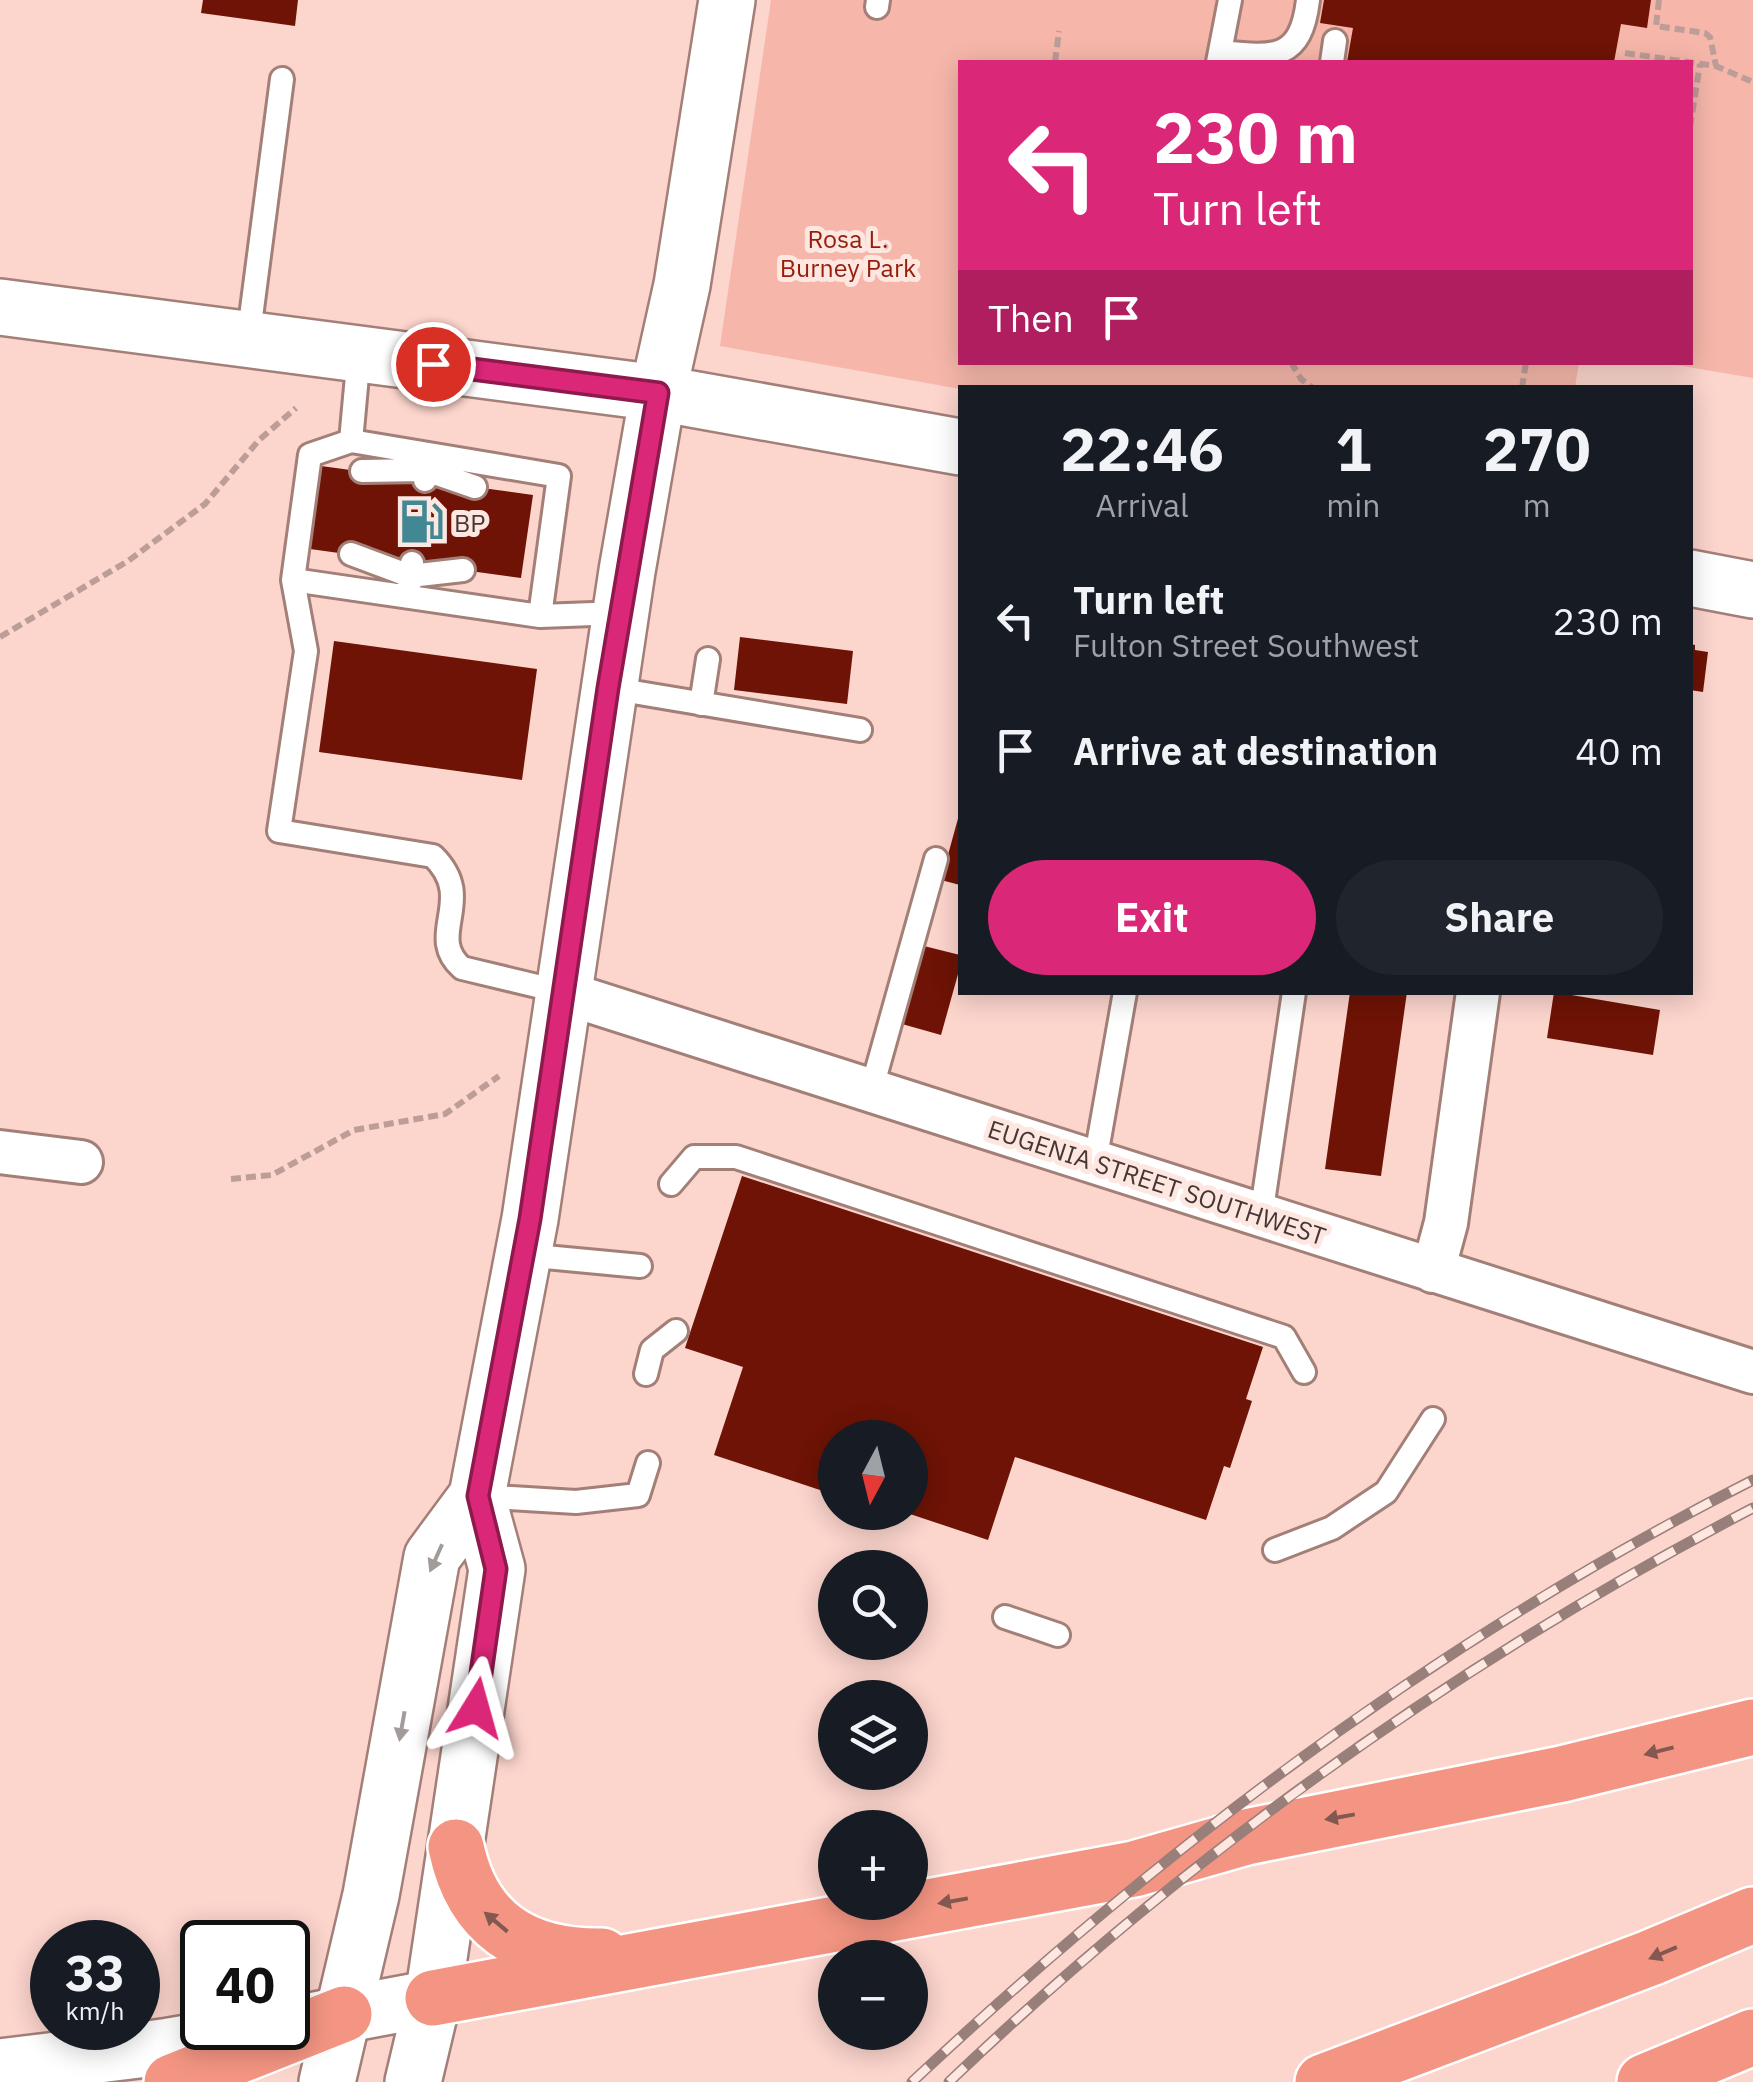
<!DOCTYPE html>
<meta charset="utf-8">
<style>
:root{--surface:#171b24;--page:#20242c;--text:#f1f3f6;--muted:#9ea1a6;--accent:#db2777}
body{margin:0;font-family:"IBM Plex Sans",sans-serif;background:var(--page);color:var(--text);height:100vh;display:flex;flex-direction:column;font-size:38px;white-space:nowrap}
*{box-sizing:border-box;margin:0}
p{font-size:32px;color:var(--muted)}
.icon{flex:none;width:55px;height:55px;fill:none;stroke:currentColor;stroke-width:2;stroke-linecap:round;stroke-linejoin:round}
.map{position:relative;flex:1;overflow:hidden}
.side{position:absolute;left:958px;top:385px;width:735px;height:610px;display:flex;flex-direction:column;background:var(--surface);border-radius:0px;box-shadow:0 5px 25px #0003}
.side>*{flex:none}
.guide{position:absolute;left:958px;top:60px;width:735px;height:305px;border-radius:0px;box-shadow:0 5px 25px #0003;background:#db2777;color:#fff;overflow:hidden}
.needle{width:65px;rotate:187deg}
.tools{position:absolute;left:818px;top:1420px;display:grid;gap:20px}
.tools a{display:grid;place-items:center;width:110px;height:110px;border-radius:50%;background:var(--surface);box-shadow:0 5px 25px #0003;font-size:50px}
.speed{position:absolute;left:30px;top:1920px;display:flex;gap:20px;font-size:50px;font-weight:700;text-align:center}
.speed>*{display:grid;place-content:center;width:130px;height:130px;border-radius:50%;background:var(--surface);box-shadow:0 5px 25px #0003;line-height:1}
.speed small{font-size:25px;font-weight:400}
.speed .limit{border:5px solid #111;border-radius:15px;background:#fff;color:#111}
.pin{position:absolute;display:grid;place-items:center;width:85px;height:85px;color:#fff;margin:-42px;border:5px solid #fff;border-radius:50%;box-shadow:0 2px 10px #0007}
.me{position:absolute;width:110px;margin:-55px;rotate:8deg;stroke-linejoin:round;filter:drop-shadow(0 0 8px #0008)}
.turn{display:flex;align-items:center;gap:35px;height:210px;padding:0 30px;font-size:45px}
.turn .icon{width:130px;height:130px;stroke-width:2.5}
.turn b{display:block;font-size:70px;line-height:85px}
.then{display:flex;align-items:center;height:95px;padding:0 30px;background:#0003;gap:20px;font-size:38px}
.eta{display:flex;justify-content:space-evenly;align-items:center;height:170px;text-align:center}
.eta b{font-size:60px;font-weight:800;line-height:70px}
.button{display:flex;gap:20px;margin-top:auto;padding:20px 30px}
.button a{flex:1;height:115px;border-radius:60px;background:var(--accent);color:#fff;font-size:40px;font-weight:800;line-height:115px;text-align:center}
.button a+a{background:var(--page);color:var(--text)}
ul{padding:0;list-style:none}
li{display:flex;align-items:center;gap:30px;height:130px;padding:0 30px}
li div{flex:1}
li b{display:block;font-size:38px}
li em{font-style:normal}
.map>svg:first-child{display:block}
.green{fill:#f6b7aa}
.building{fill:#6e1305}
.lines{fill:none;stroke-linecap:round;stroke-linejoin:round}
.service-casing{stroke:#a27f77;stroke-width:28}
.minor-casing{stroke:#a27f77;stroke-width:48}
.tertiary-casing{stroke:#a27f77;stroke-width:60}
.secondary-casing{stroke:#a27f77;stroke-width:60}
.motorway-casing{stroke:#fff;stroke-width:60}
.path{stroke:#bc9d97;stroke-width:6;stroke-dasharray:10 5;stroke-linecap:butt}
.service{stroke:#fff;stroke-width:22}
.minor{stroke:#fff;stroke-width:42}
.tertiary{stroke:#fff;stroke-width:55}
.secondary{stroke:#fff;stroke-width:55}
.motorway{stroke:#f49583;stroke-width:55}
.rail-casing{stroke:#997f79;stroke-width:11}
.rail{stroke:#fee6e1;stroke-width:8;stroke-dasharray:22;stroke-linecap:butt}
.oneway{fill:#a29b9a}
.oneway2{fill:#835850}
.route-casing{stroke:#8e194d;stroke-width:25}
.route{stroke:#db2777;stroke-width:18}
.labels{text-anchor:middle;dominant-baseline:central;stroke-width:10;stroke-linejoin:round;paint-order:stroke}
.park-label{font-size:25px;fill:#951e0b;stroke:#fee6e1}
.poi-label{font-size:25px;fill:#463734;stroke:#fee6e1;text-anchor:start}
.street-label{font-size:25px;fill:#463734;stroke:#fee6e1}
</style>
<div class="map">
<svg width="1753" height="2082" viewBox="0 0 1753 2082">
<rect width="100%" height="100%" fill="#fcd5cd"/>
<!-- green -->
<path class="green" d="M771,0H1753V378L1664,363L1690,362V62H960V362L1579,363L1575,387L960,389L720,346Z"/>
<!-- building -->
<path class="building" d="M203,0H298L295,26L201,13Z
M1324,0H1651L1647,28L1621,24L1614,62H1347L1353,28L1320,23Z
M321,466L533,495L521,578L310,549Z
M740,637L853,651L847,704L734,690Z
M334,641L537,669L522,780L319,752Z
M1690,644L1695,645V650L1708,652L1703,692L1690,690Z
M959,815H960V885L941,880Z
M924,946L960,955V967L941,1035L902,1024Z
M1350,992H1407L1381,1176L1325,1169Z
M1554,992L1660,1010L1653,1055L1547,1038Z
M742,1176L1263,1347L1246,1399L1252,1401L1230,1468L1224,1466L1206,1520L1015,1457L988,1540L910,1514V1438H835V1490L821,1485L820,1490L714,1455L743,1367L685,1348Z"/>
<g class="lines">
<defs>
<path id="service" d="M877,7L878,0
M1222,52C1274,58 1301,60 1308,0
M1218,62L1230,0
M1332,62L1335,41
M248,340L282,79
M359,354L351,441L310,455L293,580L540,616L620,613
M351,441L559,476L540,616
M429,455L426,470L475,487
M362,471L426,470L425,480
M351,554L410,576L412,563
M293,580L306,651L279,831L433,856C478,900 424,935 462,968L562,992
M409,589L410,576L463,570
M609,688L860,730
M701,704L708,659
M871,1091L936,859
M1095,1162L1125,992
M671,1184L694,1157H736L1284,1337L1304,1372
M1261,1216L1294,992
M524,1255L640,1266
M646,1374L652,1350L676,1331
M477,1496L576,1502L638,1495L648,1463
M1275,1550L1332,1528L1386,1492L1433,1419
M1005,1617L1058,1635"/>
<path id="minor" d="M562,992L1753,1372
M0,1152L81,1162
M1433,1271L1446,1223L1478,992"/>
<path id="tertiary" d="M0,307L658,393L960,447
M1690,578L1753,590
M327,2082L371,1895L432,1557L477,1496
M413,2082L433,1998L497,1569L477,1496L530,1219L627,571L658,393L682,285L727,0"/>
<path id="secondary" d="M299,2023L433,1998
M0,2067L163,2047L275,2028"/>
<path id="motorway" d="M456,1847C472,1924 523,1957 602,1956
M433,1998L1134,1869L1246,1837L1562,1774L1753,1727
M172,2082L344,2014
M1323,2082L1650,1958L1753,1915
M1645,2082L1753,2037"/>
</defs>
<!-- service casing -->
<use href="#service" class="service-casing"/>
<!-- minor casing -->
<use href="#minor" class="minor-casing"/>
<!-- tertiary casing -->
<use href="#tertiary" class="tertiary-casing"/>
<!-- secondary casing -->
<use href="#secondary" class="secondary-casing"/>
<!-- motorway casing -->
<use href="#motorway" class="motorway-casing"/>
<!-- path -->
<path class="path" d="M1659,0L1656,26L1705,33L1710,37L1716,66
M1625,53L1716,66L1753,82
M1055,62L1059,31
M1690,127L1700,64
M1291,362L1301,379L1313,388
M1522,388L1526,362
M0,637L128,561L205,504L259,440L296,408
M231,1179L272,1175L354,1130L445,1114L499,1076"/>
<!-- service -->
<use href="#service" class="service"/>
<!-- minor -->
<use href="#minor" class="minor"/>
<!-- tertiary -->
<use href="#tertiary" class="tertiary"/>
<!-- secondary -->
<use href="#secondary" class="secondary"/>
<!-- motorway -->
<use href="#motorway" class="motorway"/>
<defs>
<path id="rail" d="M912,2082C1164,1846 1444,1636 1753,1480
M949,2082C1188,1854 1460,1661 1753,1508"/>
</defs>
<!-- rail casing -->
<use href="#rail" class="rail-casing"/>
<!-- rail -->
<use href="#rail" class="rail"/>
</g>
<!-- one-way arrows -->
<defs><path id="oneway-solid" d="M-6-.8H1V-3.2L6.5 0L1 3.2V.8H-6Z" transform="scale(2.5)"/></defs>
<g class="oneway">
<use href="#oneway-solid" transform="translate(436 1558) rotate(114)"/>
<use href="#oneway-solid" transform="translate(402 1726) rotate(100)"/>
</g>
<g class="oneway2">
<use href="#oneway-solid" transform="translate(1659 1751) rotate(166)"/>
<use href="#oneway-solid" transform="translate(1340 1817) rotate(170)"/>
<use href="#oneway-solid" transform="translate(953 1901) rotate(170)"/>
<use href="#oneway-solid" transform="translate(496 1922) rotate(-140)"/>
<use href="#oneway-solid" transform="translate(1663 1953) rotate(157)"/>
</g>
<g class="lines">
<defs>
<path id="route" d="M433,364L658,393L608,688L530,1219L478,1496L496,1569L476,1708"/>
</defs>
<!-- route casing -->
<use href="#route" class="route-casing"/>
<!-- route -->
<use href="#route" class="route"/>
</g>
<!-- icons -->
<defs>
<symbol id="fuel-bare" viewBox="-9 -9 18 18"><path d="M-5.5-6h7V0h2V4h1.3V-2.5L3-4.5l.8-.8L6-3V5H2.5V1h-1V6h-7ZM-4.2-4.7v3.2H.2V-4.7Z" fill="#428794" stroke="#fee6e1" stroke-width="2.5" paint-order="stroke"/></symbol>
</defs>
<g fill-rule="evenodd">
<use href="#fuel-bare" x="390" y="490" width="63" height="63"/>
</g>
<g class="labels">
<!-- park labels -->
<g class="park-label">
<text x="848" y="238">Rosa L.<tspan x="848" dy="29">Burney Park</tspan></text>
</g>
<!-- poi labels -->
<g class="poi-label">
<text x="454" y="522">BP</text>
</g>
<!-- street labels -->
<g class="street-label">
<text transform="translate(1157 1182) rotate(18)">EUGENIA STREET SOUTHWEST</text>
</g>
</g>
</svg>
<div class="tools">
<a><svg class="needle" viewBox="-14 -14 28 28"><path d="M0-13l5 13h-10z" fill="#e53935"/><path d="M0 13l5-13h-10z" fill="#9ea1a6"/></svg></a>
<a><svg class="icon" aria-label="search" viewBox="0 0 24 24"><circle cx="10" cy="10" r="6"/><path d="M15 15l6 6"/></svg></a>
<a><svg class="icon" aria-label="layers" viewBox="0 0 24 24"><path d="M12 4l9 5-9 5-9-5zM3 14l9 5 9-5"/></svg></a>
<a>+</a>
<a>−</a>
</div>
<div class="speed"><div>33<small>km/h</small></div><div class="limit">40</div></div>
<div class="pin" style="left:433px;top:364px;background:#d93025"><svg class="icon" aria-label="arrive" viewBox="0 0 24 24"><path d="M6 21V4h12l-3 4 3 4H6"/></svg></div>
<svg class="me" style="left:476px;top:1708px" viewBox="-20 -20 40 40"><path d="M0-17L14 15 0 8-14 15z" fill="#db2777" stroke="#fff" stroke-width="4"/></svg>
<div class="guide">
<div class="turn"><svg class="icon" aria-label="left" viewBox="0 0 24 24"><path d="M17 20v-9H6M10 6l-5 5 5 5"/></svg><div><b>230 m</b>Turn left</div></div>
<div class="then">Then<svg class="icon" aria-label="arrive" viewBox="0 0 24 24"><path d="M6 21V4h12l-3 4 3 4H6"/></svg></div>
</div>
<section class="side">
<div class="eta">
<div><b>22:46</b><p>Arrival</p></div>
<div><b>1</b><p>min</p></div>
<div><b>270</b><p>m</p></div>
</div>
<ul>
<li><svg class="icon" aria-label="left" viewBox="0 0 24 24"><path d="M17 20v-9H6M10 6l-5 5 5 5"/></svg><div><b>Turn left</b><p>Fulton Street Southwest</p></div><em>230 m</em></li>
<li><svg class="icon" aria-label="arrive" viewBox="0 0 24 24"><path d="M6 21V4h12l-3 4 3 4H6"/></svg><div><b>Arrive at destination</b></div><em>40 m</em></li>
</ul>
<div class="button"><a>Exit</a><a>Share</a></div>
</section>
</div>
